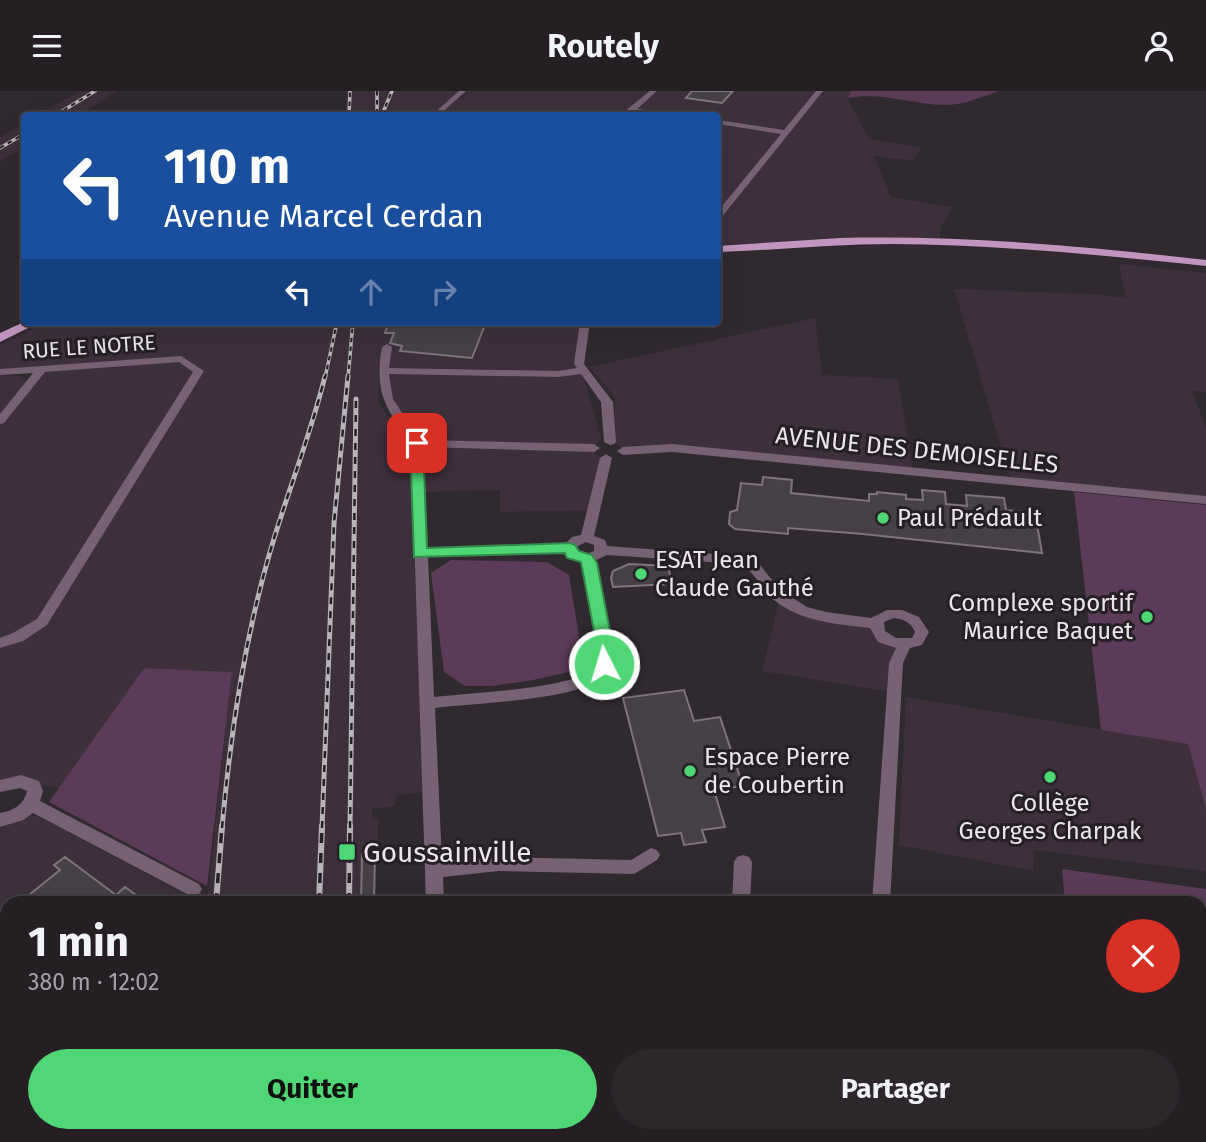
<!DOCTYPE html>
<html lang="fr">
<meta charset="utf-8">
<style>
:root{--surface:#251f24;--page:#2d272c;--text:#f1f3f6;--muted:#a3a2a6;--line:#423d41;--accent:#4fd675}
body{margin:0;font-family:"Fira Sans",sans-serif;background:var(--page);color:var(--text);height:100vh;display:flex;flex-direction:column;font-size:26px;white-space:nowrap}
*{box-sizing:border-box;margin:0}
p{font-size:23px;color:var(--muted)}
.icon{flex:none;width:38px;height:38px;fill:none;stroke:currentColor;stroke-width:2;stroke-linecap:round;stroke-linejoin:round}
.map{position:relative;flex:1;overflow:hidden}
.drawer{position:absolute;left:0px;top:805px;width:1208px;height:247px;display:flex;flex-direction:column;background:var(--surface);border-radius:21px 21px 0 0;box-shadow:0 7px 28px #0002,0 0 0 2px var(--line)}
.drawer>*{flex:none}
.banner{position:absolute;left:21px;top:21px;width:700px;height:214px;border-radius:7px;box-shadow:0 7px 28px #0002,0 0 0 2px var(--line);background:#1a4fa0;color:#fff;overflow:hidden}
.pin{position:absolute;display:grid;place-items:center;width:60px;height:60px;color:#fff;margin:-30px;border-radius:14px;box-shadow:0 4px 10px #0006}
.me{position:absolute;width:77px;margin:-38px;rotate:355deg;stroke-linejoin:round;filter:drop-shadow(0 0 5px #0008)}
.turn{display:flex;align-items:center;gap:24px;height:147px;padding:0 28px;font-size:32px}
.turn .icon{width:91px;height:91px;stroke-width:2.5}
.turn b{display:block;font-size:49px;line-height:60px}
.lanes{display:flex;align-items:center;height:66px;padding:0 28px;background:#0003;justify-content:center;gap:35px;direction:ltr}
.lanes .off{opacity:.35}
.round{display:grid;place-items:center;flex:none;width:74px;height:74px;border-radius:37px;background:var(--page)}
.headline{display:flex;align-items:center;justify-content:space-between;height:119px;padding:0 28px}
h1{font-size:42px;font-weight:700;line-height:52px}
.button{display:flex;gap:14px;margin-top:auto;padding:14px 28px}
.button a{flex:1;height:80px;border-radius:42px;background:var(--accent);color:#111;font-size:28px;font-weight:700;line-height:80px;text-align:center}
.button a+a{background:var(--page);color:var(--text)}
header{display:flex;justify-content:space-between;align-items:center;height:91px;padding:0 28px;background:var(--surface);font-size:32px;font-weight:700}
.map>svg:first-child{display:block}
.built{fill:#3d303c}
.green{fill:#5a3c58}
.building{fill:#484047;stroke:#7d747c;stroke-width:2}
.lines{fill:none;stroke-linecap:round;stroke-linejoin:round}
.minor{fill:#776175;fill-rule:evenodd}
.major{fill:#c195bd;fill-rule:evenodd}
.rail-far2-casing{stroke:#bab3b9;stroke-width:3.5}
.rail-far1-casing{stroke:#bab3b9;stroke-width:5}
.rail-casing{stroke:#bab3b9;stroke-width:6}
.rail-far2{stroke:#271f26;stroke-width:2;stroke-dasharray:4.5;stroke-linecap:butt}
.rail-far1{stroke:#271f26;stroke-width:2.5;stroke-dasharray:7;stroke-linecap:butt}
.rail{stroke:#271f26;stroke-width:3.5;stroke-dasharray:10;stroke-linecap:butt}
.route{fill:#4fd675;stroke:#338b4c;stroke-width:2}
.poi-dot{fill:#4fd675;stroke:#271f26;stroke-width:2.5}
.labels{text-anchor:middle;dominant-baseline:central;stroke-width:6;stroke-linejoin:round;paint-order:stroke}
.far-street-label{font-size:21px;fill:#ece6eb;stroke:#271f26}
.street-label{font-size:24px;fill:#ece6eb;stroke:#271f26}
.poi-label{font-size:24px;fill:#ece6eb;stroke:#271f26;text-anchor:start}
.near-poi-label{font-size:28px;fill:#ece6eb;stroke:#271f26;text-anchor:start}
</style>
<header><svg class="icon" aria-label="menu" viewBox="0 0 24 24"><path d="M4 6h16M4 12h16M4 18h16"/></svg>Routely<svg class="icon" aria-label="person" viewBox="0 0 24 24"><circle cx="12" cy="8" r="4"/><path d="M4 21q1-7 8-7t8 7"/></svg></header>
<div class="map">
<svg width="1206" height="1051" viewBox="0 0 1206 1051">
<rect width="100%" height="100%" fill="#312930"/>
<!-- built -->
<path class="built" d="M80,0H116L80,24H37Z
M347,0H851L848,8L869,48L922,57L913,70L874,65L891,106L953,116L940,137V147H875L718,156V24H345Z
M24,32V57L0,70V46Z
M1119,173L1206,182V301L1192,300L1206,337V405L1010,386L954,198L1092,203L1126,207Z
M815,227L822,284L898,288L913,380L738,363L622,357L615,352V306L589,276Z
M46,231H585L582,280L601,347L594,357L595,363L601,366L593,419L500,421V399L422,401L421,348L392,309L389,275H378L379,313L407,351L410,373L424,701L396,704L395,715L372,718L373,728L378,727V752L375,754V761L362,763L361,812H207L232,581L144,577L60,697L0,690V330L40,281L0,278V254Z
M0,284L19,285L29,292L0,325Z
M780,506L795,517L876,533L898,553L895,602L762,580Z
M906,606L1188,653L1206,719V780L1034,759L1033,780L899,754Z
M28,725H38L200,812H7V958L0,970V735Z
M204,1045H453L454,1051H204Z"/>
<!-- green -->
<path class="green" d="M851,0H1000C986,4 971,11 957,13C922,18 888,0 848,7Z
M1074,401L1206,414V719L1188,653L1101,639Z
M451,469L547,471L569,484L583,570L573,580L533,589L492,595H465L444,581L431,482Z
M144,577L232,581L207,795L49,711Z
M1062,778L1206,798V1044L1200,1042V812H1065Z"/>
<!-- building -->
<path class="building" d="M692,0H733L722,12L686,7Z
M389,231H486L472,267L400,260L402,255L390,252L394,242H385Z
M763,386L792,389L791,402L869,410V403H877V401L906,404V408L923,409L922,399L945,401L946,413L967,415L966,404L1004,407L1006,419L1035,422L1042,462L863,443L788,437V443L735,438L729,433L730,421L737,419L741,392L762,394Z
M629,473L668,475L672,493L613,496L611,487L613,480Z
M684,599L694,630L720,626L743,695L714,699L725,736L702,739L706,751L684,754L681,742L658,745L623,607Z
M375,761L374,811L361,812L362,763Z
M65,766L116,804L125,796L147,812H19L60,779L54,774Z"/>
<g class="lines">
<!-- minor -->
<path class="minor" d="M459,0H466L439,24H432Z
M650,0H657L637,18L671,22L674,24L633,21L625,24V20Z
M816,0H823L721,127H718V120L781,43L718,33V29L784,39Z
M580,231H590L584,273L613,311L616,351L614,353L610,354L604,351L601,311L581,283L558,286L389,283L393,308L420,349L594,353L600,357L594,361L423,356L428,458L565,453L572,446L581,444L600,367L606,363L612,367L594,445L605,449L607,455L742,465L760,474L780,499L807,516L826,521L871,527L887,519H902L919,526L929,541L922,554L910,557L903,572L890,812H872L889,572L896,557L878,551L870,537C837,533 801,531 774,509C761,498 756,481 739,473L607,464L594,470L613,561C612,571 609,583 599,589C566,610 476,612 435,617L442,771L499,766L631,769L651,757L657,759L660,764L657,769L634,783L499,780L443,786L444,812H426L411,352C385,317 374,301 382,256L387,253L392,256L389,277L558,280L577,277L574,273ZM586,451L594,454V460L586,463L579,461L578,455ZM566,461L568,467L581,471L599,561L593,579C563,599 473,601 434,606L428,466ZM894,527C903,528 911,531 915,541L912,547H896L885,540L884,531Z
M181,265L204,280L47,534L23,550L0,557V547L13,542L37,528L193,281L179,271L45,281L4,332L0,333V323L33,282L0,284V278Z
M672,353L1206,405V413L672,361L623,364L617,360L623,356Z
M21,684L39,690L43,700L40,710L199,793L202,798L199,803L193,806L187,803L33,722L23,729L0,736V722C13,720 24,714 27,700L20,697L0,701V689Z
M743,764L749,766L752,771L750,812H732L734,771L737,766Z
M0,882L7,885V906L0,903Z
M1200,1039L1206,1040V1051H1172L1169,1045H1200Z
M37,1045H59L56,1051H34Z
M452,1045H473L475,1051H453Z
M795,1045H815L816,1051H794Z
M840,1045H864L867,1051H843Z"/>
<!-- major -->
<path class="major" d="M840,147C963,144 1084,155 1206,169V175C1102,164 998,154 893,153C834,153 776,159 718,161V155Z
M24,231H40L0,251V242Z"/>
<defs>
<path id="rail-far2" d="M377,0V24
M56,24L95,0
M349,24L350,0
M382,24L392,0
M0,57L24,43
M325,287L337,231
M348,287L353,231"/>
<path id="rail-far1" d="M222,737C230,647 243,556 268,468C285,407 310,347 325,285
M322,737L334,432L348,285
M350,737L356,308"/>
<path id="rail" d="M216,812L222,735
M319,812L322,735
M349,812L350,735
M220,1045L221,1051
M310,1045V1051
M338,1045V1051"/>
</defs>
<!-- rail-far2 casing -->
<use href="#rail-far2" class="rail-far2-casing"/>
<!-- rail-far1 casing -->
<use href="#rail-far1" class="rail-far1-casing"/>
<!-- rail casing -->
<use href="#rail" class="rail-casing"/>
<!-- rail-far2 -->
<use href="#rail-far2" class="rail-far2"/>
<!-- rail-far1 -->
<use href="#rail-far1" class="rail-far1"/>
<!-- rail -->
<use href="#rail" class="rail"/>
</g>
<!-- route -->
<path class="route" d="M417,348L423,352L427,457L570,452L575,454L579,460L592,464L597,472L614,561L610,577L604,579L596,573L598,561L581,471L567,467L565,462L414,466L410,352Z"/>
<!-- markers -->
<g class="poi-dot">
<circle cx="883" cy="427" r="7"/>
<circle cx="641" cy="483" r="7"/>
<circle cx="1147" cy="526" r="7"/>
<circle cx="690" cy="680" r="7"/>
<circle cx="1050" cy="686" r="7"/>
<rect x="338" y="752" width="18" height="18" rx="3.5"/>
</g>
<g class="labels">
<!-- far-street labels -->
<g class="far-street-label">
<text transform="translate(89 256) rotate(-4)">RUE LE NOTRE</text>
</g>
<!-- street labels -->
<g class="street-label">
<text transform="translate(917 359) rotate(6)">AVENUE DES DEMOISELLES</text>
</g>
<!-- poi labels -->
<g class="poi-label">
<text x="897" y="427">Paul Prédault</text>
<text x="655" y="469">ESAT Jean<tspan x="655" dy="28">Claude Gauthé</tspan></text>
<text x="1133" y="512" text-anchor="end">Complexe sportif<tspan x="1133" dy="28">Maurice Baquet</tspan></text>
<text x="704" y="666">Espace Pierre<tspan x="704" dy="28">de Coubertin</tspan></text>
<text x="1050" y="712" text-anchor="middle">Collège<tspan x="1050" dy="28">Georges Charpak</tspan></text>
</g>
<!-- near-poi labels -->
<g class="near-poi-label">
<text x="363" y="761">Goussainville</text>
</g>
</g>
</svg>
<div class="pin" style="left:417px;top:352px;background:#d93025"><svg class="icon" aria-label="arrive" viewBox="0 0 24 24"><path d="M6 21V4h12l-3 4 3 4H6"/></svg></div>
<svg class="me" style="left:604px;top:573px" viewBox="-20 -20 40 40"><circle r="17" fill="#4fd675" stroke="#fff" stroke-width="3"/><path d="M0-11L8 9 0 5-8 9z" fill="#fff"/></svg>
<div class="banner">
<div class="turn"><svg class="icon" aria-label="left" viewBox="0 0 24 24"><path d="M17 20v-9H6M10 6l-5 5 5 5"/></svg><div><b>110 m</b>Avenue Marcel Cerdan</div></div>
<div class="lanes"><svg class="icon" aria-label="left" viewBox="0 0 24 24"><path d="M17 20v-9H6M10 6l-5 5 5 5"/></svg><svg class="icon off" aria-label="ahead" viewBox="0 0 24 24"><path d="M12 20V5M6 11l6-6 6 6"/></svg><svg class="icon off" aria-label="right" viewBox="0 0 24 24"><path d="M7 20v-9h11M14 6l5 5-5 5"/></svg></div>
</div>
<section class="drawer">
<div class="headline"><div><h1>1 min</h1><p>380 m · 12:02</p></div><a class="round" style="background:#d93025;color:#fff"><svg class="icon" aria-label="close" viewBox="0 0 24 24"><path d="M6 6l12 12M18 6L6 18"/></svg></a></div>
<div class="button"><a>Quitter</a><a>Partager</a></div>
</section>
</div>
